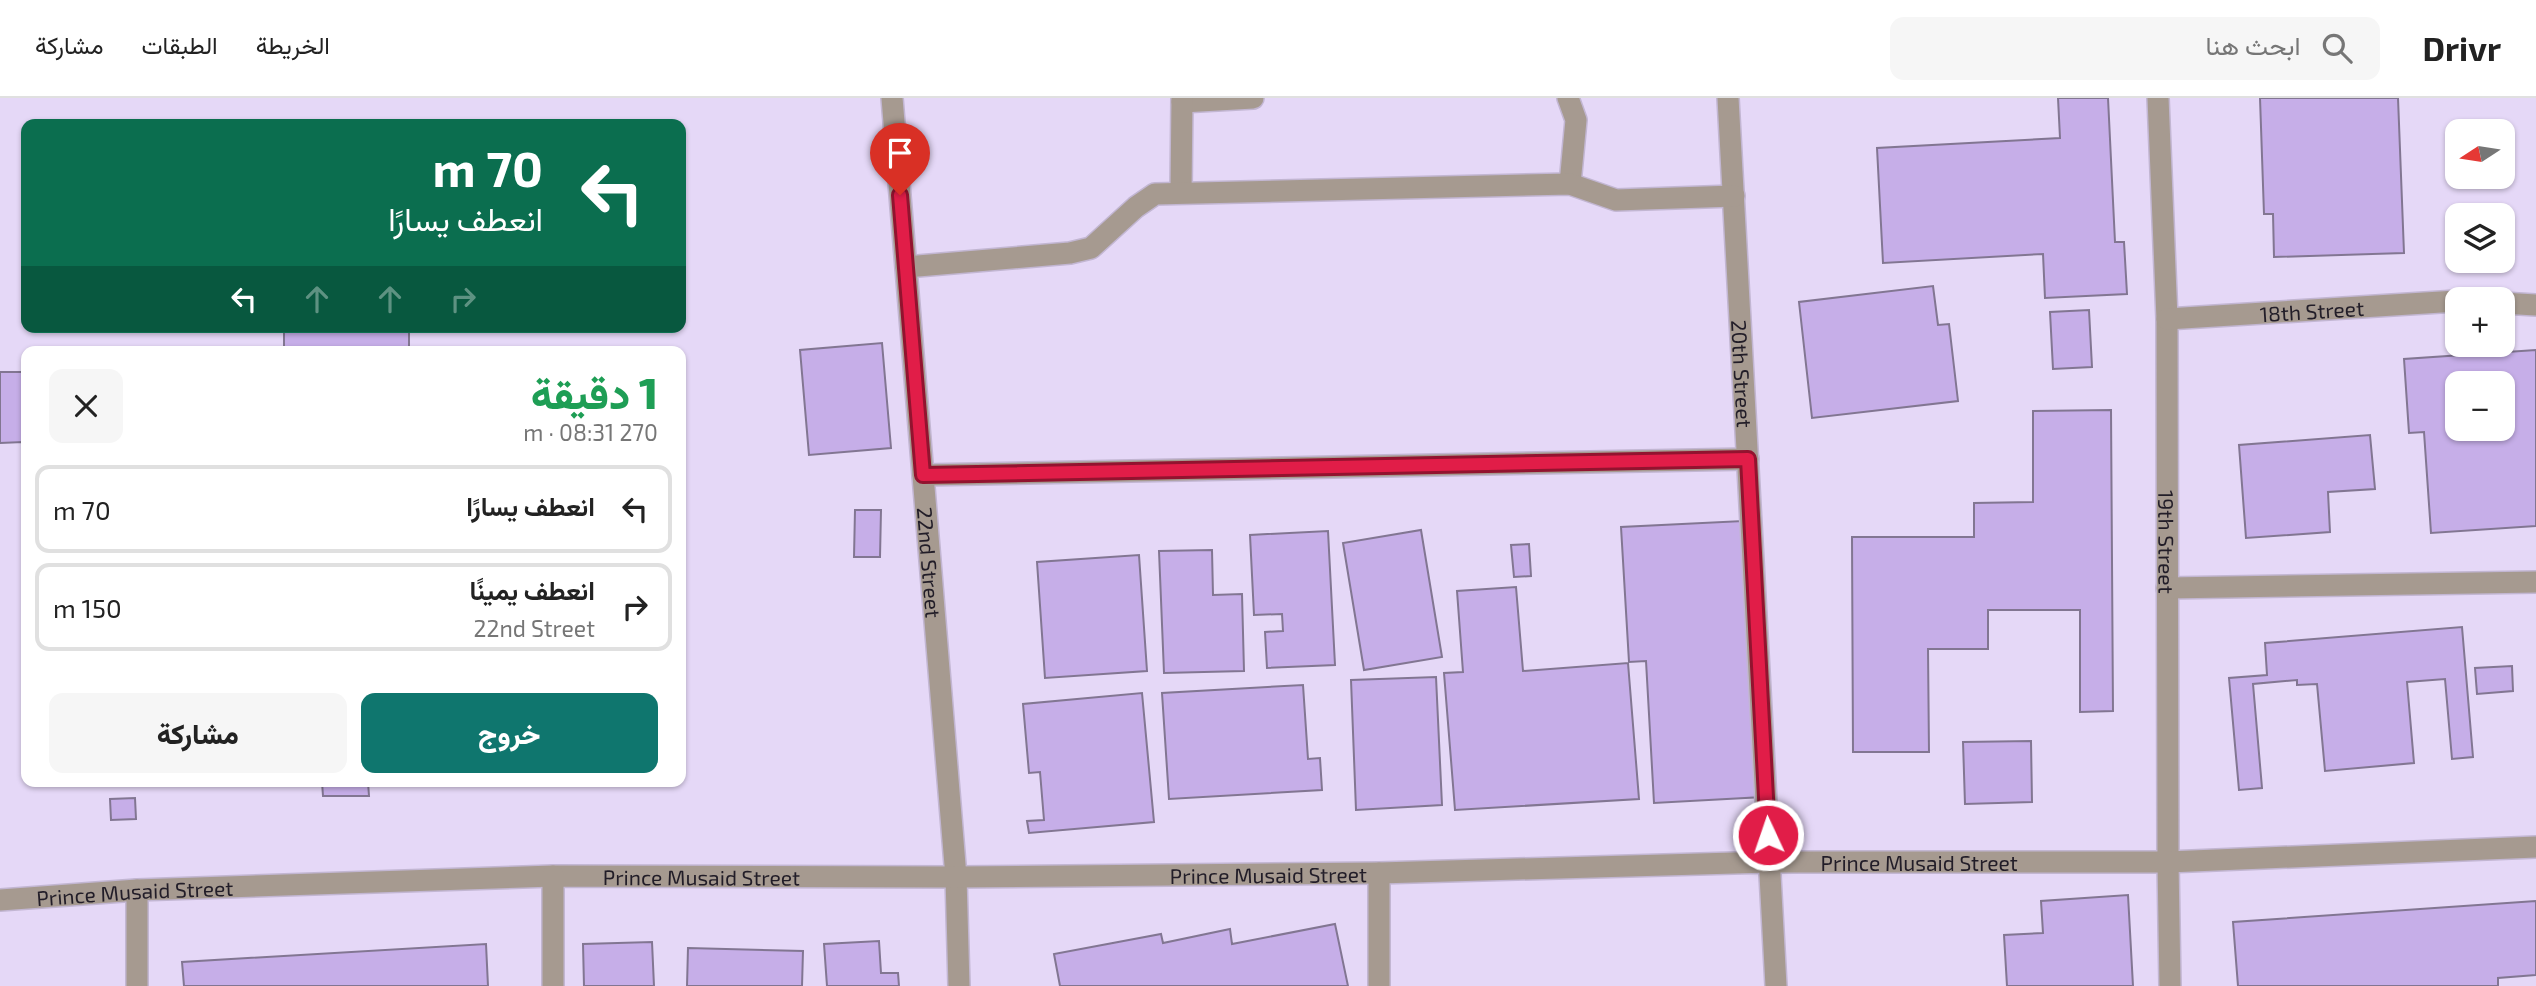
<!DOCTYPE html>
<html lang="ar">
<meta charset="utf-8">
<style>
:root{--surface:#fff;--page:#f6f6f6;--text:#222;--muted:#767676;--line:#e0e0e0;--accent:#0f766e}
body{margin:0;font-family:"Exo 2",Vazirmatn,sans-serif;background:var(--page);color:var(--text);direction:rtl;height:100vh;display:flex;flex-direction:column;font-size:26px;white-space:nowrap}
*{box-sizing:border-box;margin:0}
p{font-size:23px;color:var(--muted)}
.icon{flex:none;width:38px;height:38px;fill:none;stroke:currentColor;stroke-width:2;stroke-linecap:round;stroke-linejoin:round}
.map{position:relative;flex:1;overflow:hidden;direction:ltr}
.panel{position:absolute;left:21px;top:248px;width:665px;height:441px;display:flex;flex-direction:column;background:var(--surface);border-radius:14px;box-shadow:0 2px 5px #0004;direction:rtl}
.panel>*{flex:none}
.banner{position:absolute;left:21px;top:21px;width:665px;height:214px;border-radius:14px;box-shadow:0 2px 5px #0004;direction:rtl;background:#0b6e4f;color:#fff;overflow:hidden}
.needle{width:46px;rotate:258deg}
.fabs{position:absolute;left:2445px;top:21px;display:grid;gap:14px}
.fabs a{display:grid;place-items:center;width:70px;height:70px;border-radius:14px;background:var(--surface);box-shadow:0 2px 5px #0004;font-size:35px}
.pin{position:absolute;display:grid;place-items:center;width:60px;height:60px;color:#fff;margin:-72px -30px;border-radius:50% 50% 50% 0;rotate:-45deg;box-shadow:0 0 7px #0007}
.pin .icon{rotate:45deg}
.me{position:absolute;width:77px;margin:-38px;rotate:357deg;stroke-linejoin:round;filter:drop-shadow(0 0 5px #0008)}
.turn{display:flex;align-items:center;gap:24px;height:147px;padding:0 28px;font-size:32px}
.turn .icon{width:91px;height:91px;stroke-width:2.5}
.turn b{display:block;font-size:49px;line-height:60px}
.lanes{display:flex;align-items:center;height:66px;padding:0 28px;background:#0003;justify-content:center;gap:35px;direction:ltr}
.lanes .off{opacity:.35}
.round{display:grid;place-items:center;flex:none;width:74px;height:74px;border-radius:14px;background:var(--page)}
.summary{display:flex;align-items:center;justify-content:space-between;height:119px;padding:0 28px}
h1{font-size:42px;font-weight:800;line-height:52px;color:#1e9e55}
.primary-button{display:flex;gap:14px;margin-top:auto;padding:14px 28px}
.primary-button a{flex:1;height:80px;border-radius:14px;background:var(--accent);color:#fff;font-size:28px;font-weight:800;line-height:80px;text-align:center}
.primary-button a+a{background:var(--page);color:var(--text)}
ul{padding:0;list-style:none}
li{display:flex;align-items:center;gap:21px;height:88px;margin:0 14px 10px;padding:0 14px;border:4px solid var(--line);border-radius:14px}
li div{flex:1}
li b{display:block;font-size:26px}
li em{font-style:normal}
header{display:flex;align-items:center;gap:42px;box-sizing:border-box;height:98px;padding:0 35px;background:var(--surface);border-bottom:2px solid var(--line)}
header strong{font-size:33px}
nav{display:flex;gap:38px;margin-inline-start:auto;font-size:24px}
.search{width:490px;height:63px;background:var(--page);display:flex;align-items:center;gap:18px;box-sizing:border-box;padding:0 24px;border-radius:14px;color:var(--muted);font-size:26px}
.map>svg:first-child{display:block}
.building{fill:#c6aee8;stroke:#827692;stroke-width:2;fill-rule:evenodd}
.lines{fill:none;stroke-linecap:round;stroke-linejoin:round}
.minor-casing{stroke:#c2b6d2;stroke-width:24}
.minor{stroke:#a69a90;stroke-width:21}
.route-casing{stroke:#92132f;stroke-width:18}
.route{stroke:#e11d48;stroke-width:12}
.labels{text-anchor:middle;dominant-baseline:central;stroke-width:6;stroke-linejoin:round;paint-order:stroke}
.street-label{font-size:21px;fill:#221d28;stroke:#e5d8f7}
</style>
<header>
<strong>Drivr</strong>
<div class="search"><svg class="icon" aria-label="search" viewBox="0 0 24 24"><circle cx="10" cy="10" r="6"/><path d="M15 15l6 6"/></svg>ابحث هنا</div>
<nav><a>الخريطة</a><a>الطبقات</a><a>مشاركة</a></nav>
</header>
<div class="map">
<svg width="2536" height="888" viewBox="0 0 2536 888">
<rect width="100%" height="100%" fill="#e5d8f7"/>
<!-- building -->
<path class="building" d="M2058,0H2108L2115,144H2124L2127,196L2045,200L2043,156L1883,165L1877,50L2060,40Z
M2260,0H2398L2404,155L2274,159L2273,116H2264Z
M1933,188L1938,227L1949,226L1958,303L1812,320L1799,204Z
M2089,212L2092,269L2053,271L2050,214Z
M409,232V254H284V233Z
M882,245L891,350L809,357L800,252Z
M2536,252V428L2431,435L2424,334L2409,335L2404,261ZM2457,285H2502V331H2457Z
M0,274H26V491L23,344L0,345Z
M2111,312L2113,613L2080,614V512H1988V551H1928L1929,654H1853L1852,439H1974V405L2033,404V313Z
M2370,337L2375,391L2328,394L2330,434L2246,440L2239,347Z
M855,412H881L880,459H854Z
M1743,423L1763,699L1654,705L1646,563L1629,564L1621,429Z
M1421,432L1442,559L1364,572L1343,445Z
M1328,433L1335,567L1267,570L1265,534L1283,533L1282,516L1254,517L1250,437Z
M1529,446L1531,478L1514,479L1511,447Z
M1212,452L1213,497L1242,496L1244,573L1164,575L1159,453Z
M1139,457L1147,573L1045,580L1037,464Z
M1516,489L1523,573L1628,565L1639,701L1455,712L1444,575L1463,574L1457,493Z
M2462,529L2473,659L2452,661L2445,581L2407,584L2414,665L2325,673L2317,586L2297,587V582L2253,586L2262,690L2239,692L2229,580L2267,577L2265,545Z
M2512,568L2513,593L2477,596L2475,570Z
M1436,579L1442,707L1356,712L1351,582Z
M1303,587L1308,661L1320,660L1322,692L1169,701L1162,595Z
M1142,595L1154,724L1029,735L1027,723L1044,722L1040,674L1029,675L1023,606Z
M2031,643L2032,704L1965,706L1963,644Z
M322,684H368L369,698H323Z
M135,700L136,721L111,722L110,701Z
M2128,797L2133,888H2007L2004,837L2043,835L2041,803Z
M2536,803V877L2498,880V888H2238L2233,824Z
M1335,826L1348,888H1060L1054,856L1161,836L1163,845L1230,831L1232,846Z
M879,843L881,875H898L899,888H827L824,846Z
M652,844L654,888H584L583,846Z
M486,846L488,888H184L182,864Z
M688,850L803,853L802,888H687Z"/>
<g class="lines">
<defs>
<g id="minor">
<path id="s1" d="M892,0L956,779L959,888"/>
<path d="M1568,0L1576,22L1570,86"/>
<path id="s2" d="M1728,0L1776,888"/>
<path id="s3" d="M2158,0L2167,221L2168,764L2170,888"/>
<path d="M1182,4L1253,0"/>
<path d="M1181,94L1182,0"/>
<path d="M906,169L1070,155L1091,150L1136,109L1155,96L1570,86L1616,102L1734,98"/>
<path d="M2502,205L2536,207"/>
<path id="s4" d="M2167,221L2457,203"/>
<path d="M923,377L1748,361"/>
<path d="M2167,490L2536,484"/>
<path id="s5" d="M0,802L137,792L553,778L956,779L1379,775L1769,764H2168L2536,749"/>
<path d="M137,888V792"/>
<path d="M553,888V778"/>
<path d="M1379,888V775"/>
</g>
</defs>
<!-- minor casing -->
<use href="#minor" class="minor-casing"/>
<!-- minor -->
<use href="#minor" class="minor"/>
</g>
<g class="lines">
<defs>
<path id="route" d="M900,97L923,377L1748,361L1768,737"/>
</defs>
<!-- route casing -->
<use href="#route" class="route-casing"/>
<!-- route -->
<use href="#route" class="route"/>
</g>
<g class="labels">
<!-- street labels -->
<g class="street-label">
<text stroke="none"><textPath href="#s4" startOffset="145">18th Street</textPath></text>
<text stroke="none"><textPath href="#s2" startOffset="276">20th Street</textPath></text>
<text stroke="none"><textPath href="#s3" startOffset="444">19th Street</textPath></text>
<text stroke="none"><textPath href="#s1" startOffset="466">22nd Street</textPath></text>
<text stroke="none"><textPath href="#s5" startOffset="1920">Prince Musaid Street</textPath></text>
<text stroke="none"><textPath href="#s5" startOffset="1269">Prince Musaid Street</textPath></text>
<text stroke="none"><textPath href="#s5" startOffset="702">Prince Musaid Street</textPath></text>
<text stroke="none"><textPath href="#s5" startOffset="135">Prince Musaid Street</textPath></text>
</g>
</g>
</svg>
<div class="fabs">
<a><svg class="needle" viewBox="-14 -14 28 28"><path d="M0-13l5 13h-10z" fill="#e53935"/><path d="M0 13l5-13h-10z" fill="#767676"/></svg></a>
<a><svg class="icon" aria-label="layers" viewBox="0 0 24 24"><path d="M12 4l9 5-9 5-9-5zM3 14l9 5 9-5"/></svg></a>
<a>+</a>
<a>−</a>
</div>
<div class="pin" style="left:900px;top:97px;background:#d93025"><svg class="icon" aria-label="arrive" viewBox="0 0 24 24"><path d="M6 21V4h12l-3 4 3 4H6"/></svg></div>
<svg class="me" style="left:1768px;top:737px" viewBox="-20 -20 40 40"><circle r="17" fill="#e11d48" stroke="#fff" stroke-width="3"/><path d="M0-11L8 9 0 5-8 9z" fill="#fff"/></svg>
<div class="banner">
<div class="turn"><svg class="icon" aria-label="left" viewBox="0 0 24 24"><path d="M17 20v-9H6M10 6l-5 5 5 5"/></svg><div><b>70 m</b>انعطف يسارًا</div></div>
<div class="lanes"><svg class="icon" aria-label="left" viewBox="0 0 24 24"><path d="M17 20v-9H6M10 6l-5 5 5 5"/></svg><svg class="icon off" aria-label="ahead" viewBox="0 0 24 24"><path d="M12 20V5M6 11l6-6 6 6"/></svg><svg class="icon off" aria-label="ahead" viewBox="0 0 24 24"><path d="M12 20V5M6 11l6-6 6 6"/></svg><svg class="icon off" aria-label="right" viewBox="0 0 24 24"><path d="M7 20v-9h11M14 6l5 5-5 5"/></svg></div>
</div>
<section class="panel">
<div class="summary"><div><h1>1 دقيقة</h1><p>270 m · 08:31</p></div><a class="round"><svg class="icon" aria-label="close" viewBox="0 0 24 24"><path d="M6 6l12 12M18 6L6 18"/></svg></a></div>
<ul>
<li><svg class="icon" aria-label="left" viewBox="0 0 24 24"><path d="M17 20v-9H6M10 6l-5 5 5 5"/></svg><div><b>انعطف يسارًا</b></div><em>70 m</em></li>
<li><svg class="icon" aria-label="right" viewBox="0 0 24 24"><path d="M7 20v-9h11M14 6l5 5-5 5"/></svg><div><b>انعطف يمينًا</b><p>22nd Street</p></div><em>150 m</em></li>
</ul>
<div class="primary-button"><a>خروج</a><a>مشاركة</a></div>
</section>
</div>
